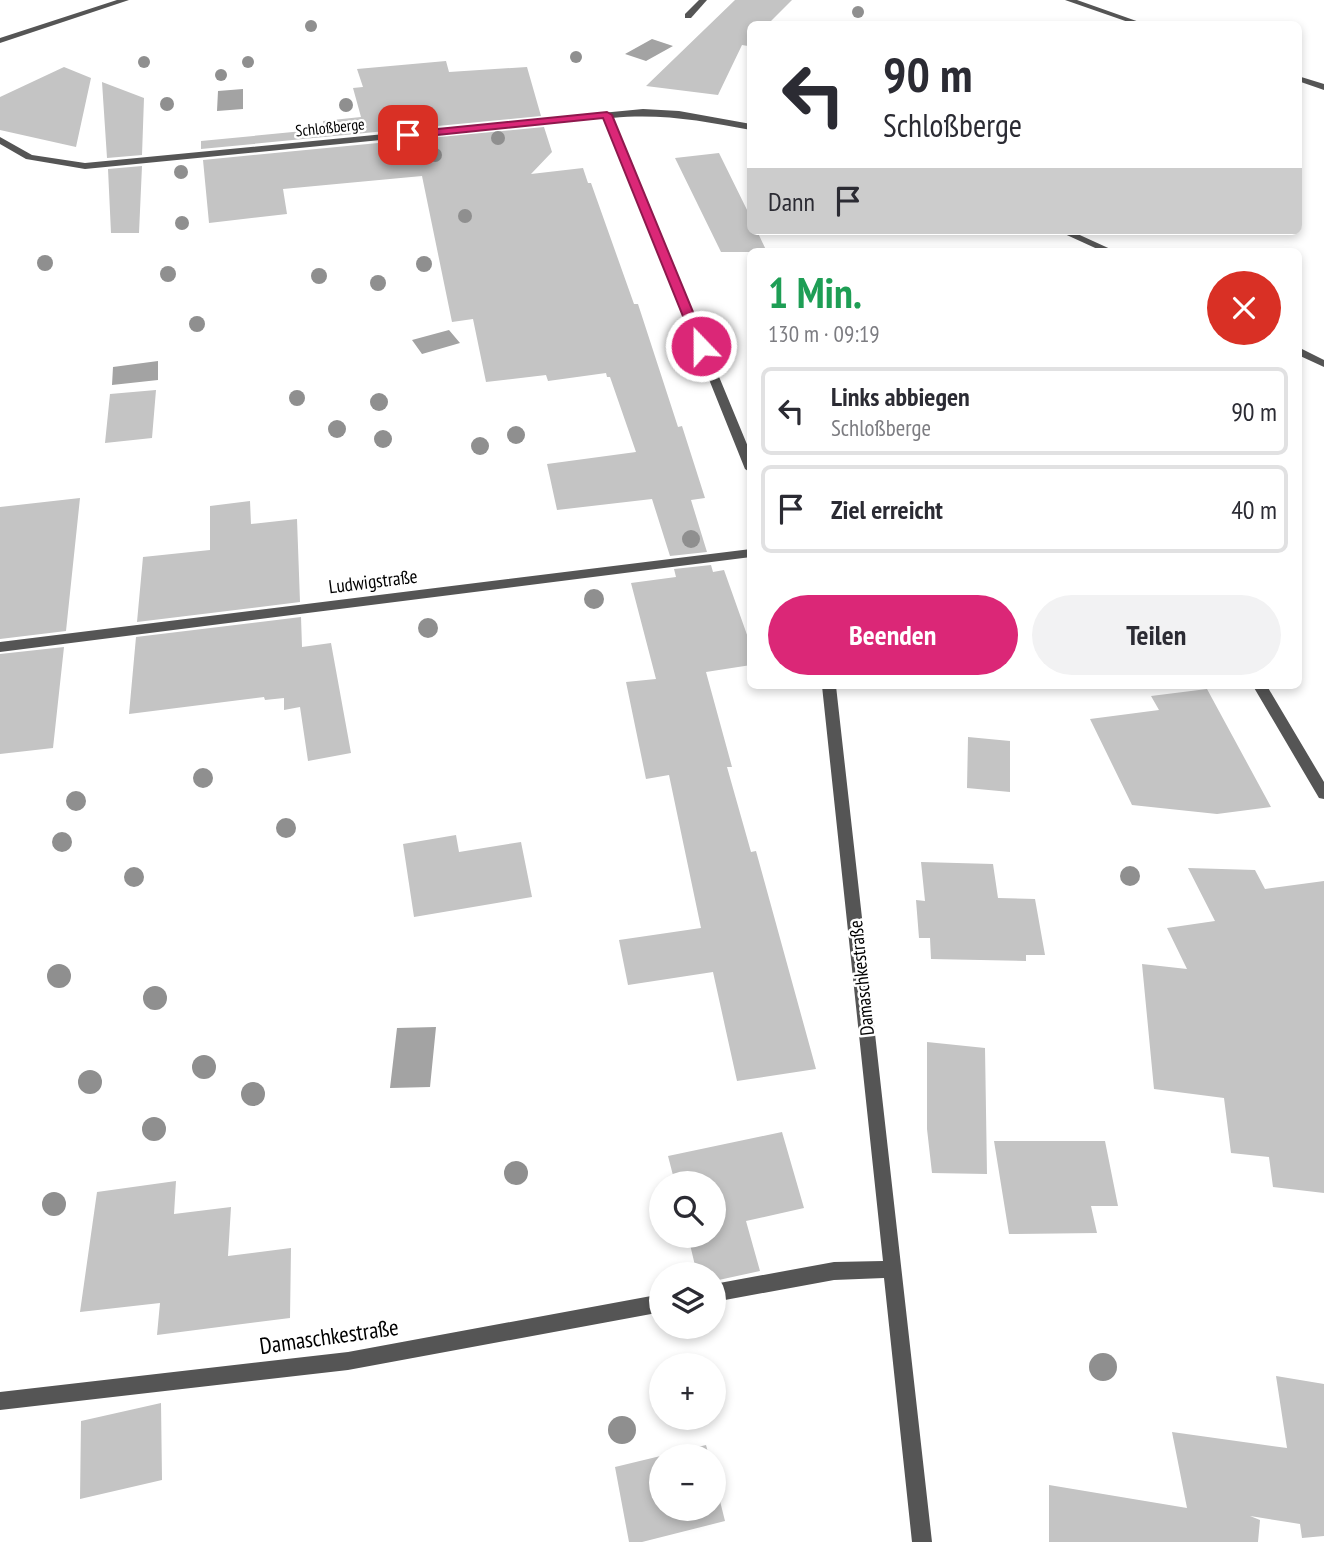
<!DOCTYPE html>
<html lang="de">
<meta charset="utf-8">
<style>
:root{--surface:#fff;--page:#f2f2f3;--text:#2b2b33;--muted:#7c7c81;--line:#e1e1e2;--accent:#db2777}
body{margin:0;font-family:"PT Sans Narrow",sans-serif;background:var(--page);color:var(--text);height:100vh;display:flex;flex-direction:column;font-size:26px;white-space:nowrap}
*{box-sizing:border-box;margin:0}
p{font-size:23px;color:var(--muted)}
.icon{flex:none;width:38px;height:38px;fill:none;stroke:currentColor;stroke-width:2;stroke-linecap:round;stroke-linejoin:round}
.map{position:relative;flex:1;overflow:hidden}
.side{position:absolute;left:747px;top:248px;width:555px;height:441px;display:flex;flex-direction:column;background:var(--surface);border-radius:10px;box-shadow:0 4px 10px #0003}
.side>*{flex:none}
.guide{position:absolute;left:747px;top:21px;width:555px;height:214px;border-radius:10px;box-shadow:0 4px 10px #0003;background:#fff;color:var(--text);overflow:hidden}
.controls{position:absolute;left:649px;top:1171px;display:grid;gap:14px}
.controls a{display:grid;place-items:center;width:77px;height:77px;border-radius:50%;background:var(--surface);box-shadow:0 4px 10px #0003;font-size:35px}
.pin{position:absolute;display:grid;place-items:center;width:60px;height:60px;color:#fff;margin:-30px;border-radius:14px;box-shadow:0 4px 10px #0006}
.me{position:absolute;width:77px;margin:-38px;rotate:338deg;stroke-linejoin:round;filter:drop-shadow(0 0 5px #0008)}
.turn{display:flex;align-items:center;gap:24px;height:147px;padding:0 21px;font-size:32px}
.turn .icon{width:91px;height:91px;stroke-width:2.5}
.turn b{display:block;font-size:49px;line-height:60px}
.then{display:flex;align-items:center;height:66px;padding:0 21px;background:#0003;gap:14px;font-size:26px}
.round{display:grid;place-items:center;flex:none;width:74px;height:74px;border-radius:37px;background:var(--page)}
.summary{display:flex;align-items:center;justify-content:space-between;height:119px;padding:0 21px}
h1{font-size:42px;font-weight:600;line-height:52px;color:#1e9e55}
.cta{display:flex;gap:14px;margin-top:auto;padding:14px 21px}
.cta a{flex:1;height:80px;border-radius:42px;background:var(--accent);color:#fff;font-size:28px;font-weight:600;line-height:80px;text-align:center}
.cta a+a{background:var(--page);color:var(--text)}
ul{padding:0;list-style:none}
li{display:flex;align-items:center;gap:21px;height:88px;margin:0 14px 10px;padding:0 7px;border:4px solid var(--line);border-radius:10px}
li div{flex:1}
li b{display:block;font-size:26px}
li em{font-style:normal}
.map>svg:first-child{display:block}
.water{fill:#a3a3a3}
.building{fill:#c4c4c4}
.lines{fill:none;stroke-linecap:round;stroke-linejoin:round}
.service{fill:#555;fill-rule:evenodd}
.minor{fill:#555;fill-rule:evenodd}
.tree{fill:#8f8f8f}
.route{fill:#db2777;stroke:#8e194d;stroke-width:2}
.labels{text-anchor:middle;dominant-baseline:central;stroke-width:5;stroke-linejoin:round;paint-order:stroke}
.far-street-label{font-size:16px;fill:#000;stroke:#fff}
.street-label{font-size:19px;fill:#000;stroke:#fff}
.near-street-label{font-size:23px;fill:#000;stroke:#fff}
</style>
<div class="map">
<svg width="1324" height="1542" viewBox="0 0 1324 1542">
<rect width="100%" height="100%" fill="#fff"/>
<!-- water -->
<path class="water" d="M652,39L673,46L646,61L625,54Z
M243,89V109L217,111L218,91Z
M449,330L460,343L422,354L412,340Z
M158,361V380L112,385L113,367Z
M436,1027L430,1087L390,1088L397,1028Z"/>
<!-- building -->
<path class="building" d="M735,0H792L768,24H751V43L748,46L742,45L718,95L646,86Z
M446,61L449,72L527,67L541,116L201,149V141L324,129L323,121L361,117L353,88L363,87L357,69Z
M64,67L91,78L76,147L0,130V97Z
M102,82L144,98L142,155L107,158Z
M544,127L552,152L531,174L583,168L588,183H591L634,304H638L678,427L682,426L705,498L691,500L707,552L670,556L652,499L557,510L547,464L636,452L610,377H607L606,373L548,381L546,375L486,382L473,319L452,322L422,176L283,189L287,214L209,223L203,160Z
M719,153L751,218V231H757L767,252H721L675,158Z
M142,166L139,233H111L108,169Z
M156,390L152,438L105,443L110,394Z
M80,498L66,631L0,639V507Z
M250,501L251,524L297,519L300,602L137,622L143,557L210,550V506Z
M711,565L713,572L724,570L751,646V665L706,672L732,767H727L751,852L756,851L816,1069L737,1081L713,972L628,985L619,940L701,928L669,775L646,779L626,682L656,679L631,583L676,577L674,569Z
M301,617L302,647L331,643L351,753L308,761L300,707L284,710V698L265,700L264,697L129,714L136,637Z
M64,647L53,748L0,754V654Z
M1207,689L1271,807L1217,814L1132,805L1090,719L1159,710L1151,696Z
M968,737L1010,741V792L967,788Z
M456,835L459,852L521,842L532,897L414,917L403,844Z
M921,862L993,864L998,898L1035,899L1045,955H1026V961L931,959L930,938H919L916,900L925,901Z
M1188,868L1255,870L1265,889L1324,881V1193L1273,1187L1269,1157L1231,1153L1224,1098L1154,1089L1142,964L1187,969L1167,928L1215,921Z
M927,1042L985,1048L987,1174L932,1173L927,1129Z
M782,1132L804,1208L746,1221L760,1271L714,1281V1274H697L688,1236H714V1183H675L668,1156Z
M994,1141H1105L1118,1206H1091L1097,1233L1009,1234Z
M176,1181L174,1214L231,1207L228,1256L291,1248L290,1318L157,1335L160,1303L80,1312L97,1192Z
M1276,1376L1324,1384V1536L1302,1538L1300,1524L1250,1516L1260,1520L1258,1542H1049V1485L1187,1508L1172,1432L1287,1448Z
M161,1403L162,1480L80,1499L81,1421Z
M706,1445L709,1456H662V1508H714V1477L725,1521L642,1542H629L615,1467Z"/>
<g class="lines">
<!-- service -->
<path class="service" d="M699,0H707L691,18H685V14Z"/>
<!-- minor -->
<path class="minor" d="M117,0H129L0,43V38Z
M1065,0H1077L1145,24H1134Z
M1298,76L1324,84V90L1298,81Z
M643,109L679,111L751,124V130C704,121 660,113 612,118L751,454V473L745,469L604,118L85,169L26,159L0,144V137L32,155L85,163Z
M1058,231H1071L1117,252H1104Z
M1298,347L1324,360V367L1298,355Z
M751,549V557L0,652V642Z
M822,686H836L932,1542H912L884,1278L834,1280L714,1302V1284L834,1262L883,1261Z
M1253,686H1267L1324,782V799L1319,798Z
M662,1294V1312L348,1370L0,1410V1392L348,1352Z"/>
</g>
<!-- trees -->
<g class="tree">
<circle cx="858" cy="12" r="6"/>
<circle cx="311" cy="26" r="6"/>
<circle cx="576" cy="57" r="6"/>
<circle cx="144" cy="62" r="6"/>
<circle cx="248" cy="62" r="6"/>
<circle cx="221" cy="75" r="6"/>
<circle cx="167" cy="104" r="7"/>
<circle cx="346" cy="105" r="7"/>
<circle cx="498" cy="138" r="7"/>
<circle cx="435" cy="155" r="7"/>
<circle cx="181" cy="172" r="7"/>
<circle cx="465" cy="216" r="7"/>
<circle cx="182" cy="223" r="7"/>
<circle cx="45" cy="263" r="8"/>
<circle cx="424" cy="264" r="8"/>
<circle cx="168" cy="274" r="8"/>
<circle cx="319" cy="276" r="8"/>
<circle cx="378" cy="283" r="8"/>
<circle cx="197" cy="324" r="8"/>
<circle cx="297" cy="398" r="8"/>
<circle cx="379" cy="402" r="9"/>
<circle cx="337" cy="429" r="9"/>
<circle cx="516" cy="435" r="9"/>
<circle cx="383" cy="439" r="9"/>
<circle cx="480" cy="446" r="9"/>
<circle cx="691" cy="539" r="9"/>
<circle cx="594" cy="599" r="10"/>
<circle cx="428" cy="628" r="10"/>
<circle cx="203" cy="778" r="10"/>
<circle cx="76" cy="801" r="10"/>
<circle cx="286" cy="828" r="10"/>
<circle cx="62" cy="842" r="10"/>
<circle cx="1130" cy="876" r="10"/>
<circle cx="134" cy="877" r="10"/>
<circle cx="59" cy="976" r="12"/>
<circle cx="155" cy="998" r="12"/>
<circle cx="204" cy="1067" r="12"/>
<circle cx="90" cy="1082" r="12"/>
<circle cx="253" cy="1094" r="12"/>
<circle cx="154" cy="1129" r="12"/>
<circle cx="516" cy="1173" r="12"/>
<circle cx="54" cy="1204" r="12"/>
<circle cx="1103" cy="1367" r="14"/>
<circle cx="622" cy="1430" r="14"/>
</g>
<!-- route -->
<path class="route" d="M607,112L612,115L707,346L705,349L695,346L603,118L408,138L403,135L408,132Z"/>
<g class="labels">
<!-- far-street labels -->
<g class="far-street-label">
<text transform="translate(330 127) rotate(-6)">Schloßberge</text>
</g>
<!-- street labels -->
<g class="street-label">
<text transform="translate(373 581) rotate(-7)">Ludwigstraße</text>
<text transform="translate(861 978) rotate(-96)">Damaschkestraße</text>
</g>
<!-- near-street labels -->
<g class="near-street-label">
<text transform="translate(329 1336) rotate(-8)">Damaschkestraße</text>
</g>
</g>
</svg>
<div class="controls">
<a><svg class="icon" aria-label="search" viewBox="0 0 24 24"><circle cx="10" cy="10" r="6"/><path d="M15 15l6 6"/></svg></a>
<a><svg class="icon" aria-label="layers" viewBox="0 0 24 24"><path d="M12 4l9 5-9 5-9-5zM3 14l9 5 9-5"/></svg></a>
<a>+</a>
<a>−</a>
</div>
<div class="pin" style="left:408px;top:135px;background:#d93025"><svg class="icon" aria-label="arrive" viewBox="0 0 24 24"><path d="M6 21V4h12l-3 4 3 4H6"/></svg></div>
<svg class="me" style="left:701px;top:346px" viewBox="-20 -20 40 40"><circle r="17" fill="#db2777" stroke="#fff" stroke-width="3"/><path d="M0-11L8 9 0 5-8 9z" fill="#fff"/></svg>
<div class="guide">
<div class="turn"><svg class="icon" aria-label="left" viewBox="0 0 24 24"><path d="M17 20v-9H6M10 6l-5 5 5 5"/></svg><div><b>90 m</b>Schloßberge</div></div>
<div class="then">Dann<svg class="icon" aria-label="arrive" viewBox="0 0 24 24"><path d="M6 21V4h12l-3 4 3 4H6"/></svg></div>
</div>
<section class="side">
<div class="summary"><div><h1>1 Min.</h1><p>130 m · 09:19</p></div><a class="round" style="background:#d93025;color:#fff"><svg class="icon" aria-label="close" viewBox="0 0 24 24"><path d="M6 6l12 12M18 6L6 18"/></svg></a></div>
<ul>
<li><svg class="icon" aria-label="left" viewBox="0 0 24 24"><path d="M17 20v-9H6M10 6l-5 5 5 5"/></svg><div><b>Links abbiegen</b><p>Schloßberge</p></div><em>90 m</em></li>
<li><svg class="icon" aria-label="arrive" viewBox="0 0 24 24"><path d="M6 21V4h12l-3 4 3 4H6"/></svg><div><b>Ziel erreicht</b></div><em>40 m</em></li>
</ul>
<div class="cta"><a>Beenden</a><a>Teilen</a></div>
</section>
</div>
